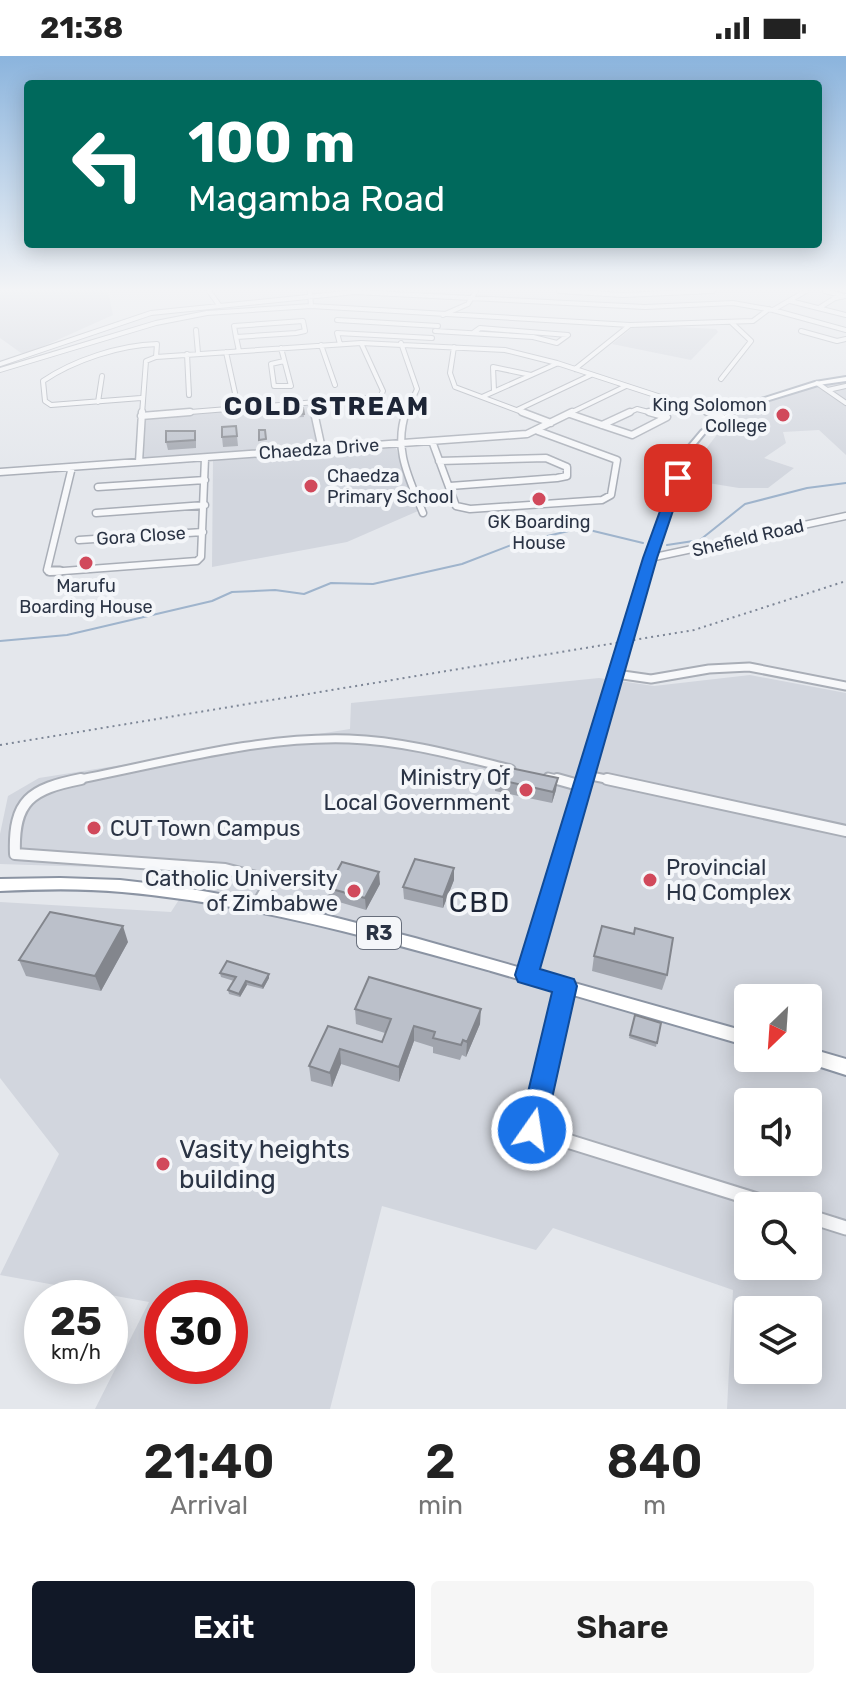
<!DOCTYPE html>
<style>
:root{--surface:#fff;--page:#f6f6f6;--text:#222;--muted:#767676;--accent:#111827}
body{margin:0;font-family:Rubik,sans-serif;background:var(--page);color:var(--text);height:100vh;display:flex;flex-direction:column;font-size:30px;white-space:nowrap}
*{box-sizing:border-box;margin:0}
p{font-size:26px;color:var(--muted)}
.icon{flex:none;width:44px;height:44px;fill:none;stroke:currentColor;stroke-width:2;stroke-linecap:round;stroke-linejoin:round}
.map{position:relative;height:1353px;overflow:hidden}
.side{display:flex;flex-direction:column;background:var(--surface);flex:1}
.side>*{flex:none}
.banner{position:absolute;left:24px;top:24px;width:798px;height:168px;border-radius:8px;box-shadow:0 4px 20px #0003;background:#00695c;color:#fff;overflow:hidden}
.needle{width:52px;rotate:205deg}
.tools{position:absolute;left:734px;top:928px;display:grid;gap:16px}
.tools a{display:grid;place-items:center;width:88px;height:88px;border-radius:8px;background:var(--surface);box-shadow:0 4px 20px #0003;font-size:40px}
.speed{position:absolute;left:24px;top:1224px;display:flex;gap:16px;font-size:40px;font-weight:700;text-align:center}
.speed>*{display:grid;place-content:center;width:104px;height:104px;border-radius:50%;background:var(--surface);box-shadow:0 4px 20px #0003;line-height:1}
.speed small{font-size:20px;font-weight:400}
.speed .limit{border:12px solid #d22;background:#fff;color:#111}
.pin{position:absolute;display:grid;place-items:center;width:68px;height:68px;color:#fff;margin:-34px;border-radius:16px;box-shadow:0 4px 12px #0006}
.me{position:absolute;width:88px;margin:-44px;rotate:13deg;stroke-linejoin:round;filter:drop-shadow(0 0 6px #0008)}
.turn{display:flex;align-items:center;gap:28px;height:168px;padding:0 32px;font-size:36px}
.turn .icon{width:104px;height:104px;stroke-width:2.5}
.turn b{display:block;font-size:56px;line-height:68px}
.eta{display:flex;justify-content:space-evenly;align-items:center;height:136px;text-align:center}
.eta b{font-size:48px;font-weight:600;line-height:56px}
.action{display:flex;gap:16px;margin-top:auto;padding:16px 32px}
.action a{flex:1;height:92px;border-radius:8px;background:var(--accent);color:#fff;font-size:32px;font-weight:600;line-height:92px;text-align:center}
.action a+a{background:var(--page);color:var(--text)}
.status{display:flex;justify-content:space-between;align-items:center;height:56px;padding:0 40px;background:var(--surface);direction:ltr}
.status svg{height:22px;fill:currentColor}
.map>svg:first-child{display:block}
.built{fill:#d2d6de;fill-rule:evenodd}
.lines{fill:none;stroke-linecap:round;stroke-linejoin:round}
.stream{stroke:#9fb4cc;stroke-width:2}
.minor-far4-casing{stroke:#a9aeb7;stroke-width:6}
.minor-far3-casing{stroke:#a9aeb7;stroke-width:9}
.minor-far2-casing{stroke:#a9aeb7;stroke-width:11}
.minor-far1-casing{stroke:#a9aeb7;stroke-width:14}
.minor-casing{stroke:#a9aeb7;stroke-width:17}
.major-casing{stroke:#a3abb8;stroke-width:4}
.highway-casing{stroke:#8b94a3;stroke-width:4}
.minor-far4{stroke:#f7f8fa;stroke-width:4}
.minor-far3{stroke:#f7f8fa;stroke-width:6}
.minor-far2{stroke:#f7f8fa;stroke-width:7}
.minor-far1{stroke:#f7f8fa;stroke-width:10}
.minor{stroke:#f7f8fa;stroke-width:13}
.major{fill:#fff;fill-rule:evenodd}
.highway{fill:#fff;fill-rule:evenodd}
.rail{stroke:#7d8696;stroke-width:2;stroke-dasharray:2 4;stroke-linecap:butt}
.wall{fill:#a1a5ae}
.shaded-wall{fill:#83868d}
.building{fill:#bbc0ca;stroke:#83868d;stroke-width:2}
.route{fill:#1a73e8;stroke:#114b97;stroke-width:2}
.poi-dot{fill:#d1495b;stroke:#f4f6f9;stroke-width:3}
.labels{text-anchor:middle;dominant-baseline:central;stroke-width:8;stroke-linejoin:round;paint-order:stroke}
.far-poi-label{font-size:18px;fill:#2b3445;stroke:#f4f6f9}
.far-street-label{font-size:18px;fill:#2b3445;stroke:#f4f6f9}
.shield{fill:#f4f6f9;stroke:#676e7b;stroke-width:2}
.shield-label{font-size:20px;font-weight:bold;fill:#2b3445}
.poi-label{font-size:22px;fill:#2b3445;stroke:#f4f6f9;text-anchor:end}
.far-district-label{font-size:26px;font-weight:bold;letter-spacing:2px;fill:#1d2536;stroke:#f4f6f9}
.near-poi-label{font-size:26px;fill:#2b3445;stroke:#f4f6f9;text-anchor:start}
.near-neighbourhood-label{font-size:28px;letter-spacing:2px;fill:#1d2536;stroke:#f4f6f9}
</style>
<div class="status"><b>21:38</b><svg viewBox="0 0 49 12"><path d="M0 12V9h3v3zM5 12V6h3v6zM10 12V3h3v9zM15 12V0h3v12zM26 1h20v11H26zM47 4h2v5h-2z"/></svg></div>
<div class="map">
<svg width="846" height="1353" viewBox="0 0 846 1353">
<rect width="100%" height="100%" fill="#e4e7ec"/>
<!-- built -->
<path class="built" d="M0,235H108L113,259L24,299L0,282Z
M641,269L716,273L718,276L691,304L612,288L633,271Z
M846,326V399L819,374L783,376L786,387L764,402L794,412L768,432H739L683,423L722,372L736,359L796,335Z
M310,350L320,392L142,405L145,361Z
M396,392L418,455L347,486L212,511L213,404Z
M750,619L846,637V1353H727L733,1234L553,1172L536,1194L382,1150L330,1353H95L149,1246L0,1219L59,1098L0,1022V846L171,856L193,822L156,813L0,808V778L8,740L39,722L350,673L351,647L599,622L654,630ZM748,942H808V1002H748ZM748,1046H808V1106H748ZM748,1150H808V1210H748ZM162,1242H230V1310H162ZM748,1254H808V1314H748Z"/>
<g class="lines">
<!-- stream -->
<path class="stream" d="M667,489L700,484L745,448L807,432L846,427
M0,585L67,579L212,545L232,536L275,534L304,538L331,527L373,528L462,508L514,488L581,472L643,487"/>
<defs>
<path id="minor-far4" d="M209,235L219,249
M559,235L623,239L713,235
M825,235L841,239
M790,245L846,259
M311,250L630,269
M819,252L835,242L846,240
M773,254L806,235
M443,259L468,248L476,235
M337,264L438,270
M303,265L305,275L296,277L236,281L234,270Z
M196,274L198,297
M435,275L533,281L557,287L568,279L480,272L473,277
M801,275L837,285L846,283
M236,281L239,295
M401,287L417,333L406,358
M340,288L337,277L432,282
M321,289L335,329
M454,291L450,317L455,331L527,358
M281,292L291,330H274L271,308L284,305
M226,296L235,337
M187,298L189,339
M0,308L151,257L355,236L645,251L733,247L773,254L846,274
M575,313L630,269L753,265L769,253
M0,314L156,267L207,257L311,250L310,236
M721,323L751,285L732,267
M817,327L846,347
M828,334L846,330
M494,335L493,311L531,319
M482,341L556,308
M141,342L51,349L45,345L43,325C74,304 120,289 157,288L156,301
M98,346L102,320
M312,348L314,358
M517,354L591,319
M142,358L146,305L156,301L361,287L505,294L557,307L713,358
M165,358L380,341L383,335L361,287
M568,358L626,330
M626,358L637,353L656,358"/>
<path id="minor-far3" d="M314,356L322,393
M406,356C393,393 409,422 423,457
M522,356L551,367
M707,356L722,361
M570,358L602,369
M141,360L190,356
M602,369L632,379L667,361L649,356
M602,369L630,356
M432,385L456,450L470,453L602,444L611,439L617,404L538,375
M439,405L546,402L567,411V420L557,422L450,430
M139,406L142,356
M72,411L47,514L50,516L197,505L201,501L205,402
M0,416L527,378L572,356
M98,431L205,424
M96,457L205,449
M79,484L203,476
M650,502L846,460"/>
<path id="minor-far2" d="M49,515H60
M616,618L651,623L709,613L749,611L846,630
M586,719L616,725
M548,721L565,725
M70,725C161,708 256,680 349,683C404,685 458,700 511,713"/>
<path id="minor-far1" d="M81,723C31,733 13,744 15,798L225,813L271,825L257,849
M557,723L582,730
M607,723L846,775
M549,998L565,930"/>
<path id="minor" d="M550,996L532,1074L776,1150
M808,1160L846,1172"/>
<path id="major" d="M846,321V325L818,329L743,352L705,377L691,394L654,502L532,919L531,923L526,924L521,923L520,919L646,502L685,394L701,375L739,350L815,326Z"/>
<path id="highway" d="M60,822L120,824L180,831L298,852L415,882L748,976V990C662,965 576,940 491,915C369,881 248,847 122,836C81,832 41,833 0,835V823Z
M808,992L846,1003V1019L802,1005L801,1002H808Z"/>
</defs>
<!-- minor-far4 casing -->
<use href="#minor-far4" class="minor-far4-casing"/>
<!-- minor-far3 casing -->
<use href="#minor-far3" class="minor-far3-casing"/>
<!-- minor-far2 casing -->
<use href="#minor-far2" class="minor-far2-casing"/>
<!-- minor-far1 casing -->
<use href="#minor-far1" class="minor-far1-casing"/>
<!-- minor casing -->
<use href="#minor" class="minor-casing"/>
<!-- major casing -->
<use href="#major" class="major-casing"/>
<!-- highway casing -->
<use href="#highway" class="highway-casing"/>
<!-- minor-far4 -->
<use href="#minor-far4" class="minor-far4"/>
<!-- minor-far3 -->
<use href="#minor-far3" class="minor-far3"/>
<!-- minor-far2 -->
<use href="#minor-far2" class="minor-far2"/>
<!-- minor-far1 -->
<use href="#minor-far1" class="minor-far1"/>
<!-- minor -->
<use href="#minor" class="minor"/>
<!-- major -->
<use href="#major" class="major"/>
<!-- highway -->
<use href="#highway" class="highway"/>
<!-- rail -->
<path class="rail" d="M0,689L694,574L846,525"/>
</g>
<!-- wall -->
<path class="wall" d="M303,352L304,361L284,362L282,353Z
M236,370L238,390L223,391L222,381Z
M196,383V392L168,394L166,386Z
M496,723L556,734L552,747L495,735Z
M454,824L443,852L404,843L403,831Z
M380,828L366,854L329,843L328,832Z
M128,886L101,935L26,920L19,904Z
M594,900L667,919L662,934L592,915Z
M220,917L269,918V922L263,933L247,929L240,941L229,938L228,934L234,925L221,921Z
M355,953L480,968L466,1001L462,999L460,1004L433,997V991L414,985L399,1026L341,1008L332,1031L311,1025L309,1010L328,970L382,986L385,977L356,968Z
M635,959L661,967L656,991L629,982Z"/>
<!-- shaded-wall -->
<path class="shaded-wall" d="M558,722L556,734L552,747L553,736Z
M454,812V824L443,852V841Z
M379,816L380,828L366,854L365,842Z
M123,870L128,886L101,935L95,920Z
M269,918V922L263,933L262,930Z
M246,925L247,929L240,941L239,938Z
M481,953L480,968L466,1001L467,986Z
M414,970V985L399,1026V1011Z
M340,993L341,1008L332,1031L330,1017Z"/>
<!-- building -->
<path class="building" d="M303,352L304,358L283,359L282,353Z
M236,370L237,380L222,381V371Z
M259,374H265L266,383L259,384Z
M166,375H195V384L166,386Z
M501,710L558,722L553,736L496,723Z
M415,803L454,812L443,841L403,831Z
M342,806L379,816L365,842L328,832Z
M50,856L123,870L95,920L19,904Z
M602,870L634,878L635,872L673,882L667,919L594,900Z
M227,905L269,918L262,930L246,925L239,938L228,934L236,921L220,917Z
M369,921L481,953L467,986L463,984L461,989L433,982L435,976L414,970L399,1011L340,993L330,1017L309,1010L328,970L382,986L391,963L355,953Z
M635,959L661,967L657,987L630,979Z"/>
<!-- sky -->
<linearGradient id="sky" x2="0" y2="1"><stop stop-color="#8bb4dd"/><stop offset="0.55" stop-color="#f3f4f6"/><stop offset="1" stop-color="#f3f4f6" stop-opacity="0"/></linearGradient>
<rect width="846" height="425" fill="url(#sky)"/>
<!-- route -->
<path class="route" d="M678,419L684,422L657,502L540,913L574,923L577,930L545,1074L541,1083L532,1087L523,1083L519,1074L552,936L518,926L515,919L643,502L672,422Z"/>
<!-- markers -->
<g class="poi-dot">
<circle cx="783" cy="359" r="8"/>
<circle cx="311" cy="430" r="8"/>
<circle cx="539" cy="443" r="8"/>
<circle cx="86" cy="507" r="8"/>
<circle cx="526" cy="734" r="8"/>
<circle cx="94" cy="772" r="8"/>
<circle cx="650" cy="824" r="8"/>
<circle cx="354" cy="835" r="8"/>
<circle cx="163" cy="1108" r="8"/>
</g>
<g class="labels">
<!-- far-poi labels -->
<g class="far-poi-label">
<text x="767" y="349" text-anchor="end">King Solomon<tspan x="767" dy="21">College</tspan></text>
<text x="327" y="420" text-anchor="start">Chaedza<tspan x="327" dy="21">Primary School</tspan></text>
<text x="539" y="466">GK Boarding<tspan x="539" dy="21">House</tspan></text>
<text x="86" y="530">Marufu<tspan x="86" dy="21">Boarding House</tspan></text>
</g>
<!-- far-street labels -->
<g class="far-street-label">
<text transform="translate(319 393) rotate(-4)">Chaedza Drive</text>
<text transform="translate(141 480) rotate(-4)">Gora Close</text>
<text transform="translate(748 482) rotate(-13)">Shefield Road</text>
</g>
<!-- shield labels -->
<rect class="shield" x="357" y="861" width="44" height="32" rx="6"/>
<g class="shield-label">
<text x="379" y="877">R3</text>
</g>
<!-- poi labels -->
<g class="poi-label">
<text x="510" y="721">Ministry Of<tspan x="510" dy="25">Local Government</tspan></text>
<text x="110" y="772" text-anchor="start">CUT Town Campus</text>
<text x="666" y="811" text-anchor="start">Provincial<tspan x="666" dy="25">HQ Complex</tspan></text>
<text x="338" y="822">Catholic University<tspan x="338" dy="25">of Zimbabwe</tspan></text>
</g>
<!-- far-district labels -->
<g class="far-district-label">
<text x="327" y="350">COLD STREAM</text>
</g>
<!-- near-poi labels -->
<g class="near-poi-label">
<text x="179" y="1093">Vasity heights<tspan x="179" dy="30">building</tspan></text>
</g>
<!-- near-neighbourhood labels -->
<g class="near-neighbourhood-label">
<text x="480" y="846">CBD</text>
</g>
</g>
</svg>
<div class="tools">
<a><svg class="needle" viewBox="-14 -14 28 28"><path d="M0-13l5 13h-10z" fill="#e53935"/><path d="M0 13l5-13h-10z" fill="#767676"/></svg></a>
<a><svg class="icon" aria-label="sound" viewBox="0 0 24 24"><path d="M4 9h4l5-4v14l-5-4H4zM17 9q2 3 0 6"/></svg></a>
<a><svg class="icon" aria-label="search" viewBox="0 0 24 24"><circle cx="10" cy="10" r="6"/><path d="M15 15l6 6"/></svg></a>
<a><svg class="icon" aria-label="layers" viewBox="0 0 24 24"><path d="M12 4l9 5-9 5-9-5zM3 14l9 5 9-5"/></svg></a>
</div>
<div class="speed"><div>25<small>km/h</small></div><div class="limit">30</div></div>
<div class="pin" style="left:678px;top:422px;background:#d93025"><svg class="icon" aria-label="arrive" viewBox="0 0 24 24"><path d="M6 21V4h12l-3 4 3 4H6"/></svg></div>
<svg class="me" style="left:532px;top:1074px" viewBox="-20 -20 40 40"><circle r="17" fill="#1a73e8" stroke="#fff" stroke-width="3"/><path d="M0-11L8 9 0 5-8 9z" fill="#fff"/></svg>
<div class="banner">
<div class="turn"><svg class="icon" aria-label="left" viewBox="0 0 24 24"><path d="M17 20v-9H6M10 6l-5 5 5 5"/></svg><div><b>100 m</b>Magamba Road</div></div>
</div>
</div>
<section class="side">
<div class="eta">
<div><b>21:40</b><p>Arrival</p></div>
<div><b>2</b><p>min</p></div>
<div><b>840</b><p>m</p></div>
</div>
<div class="action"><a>Exit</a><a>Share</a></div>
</section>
